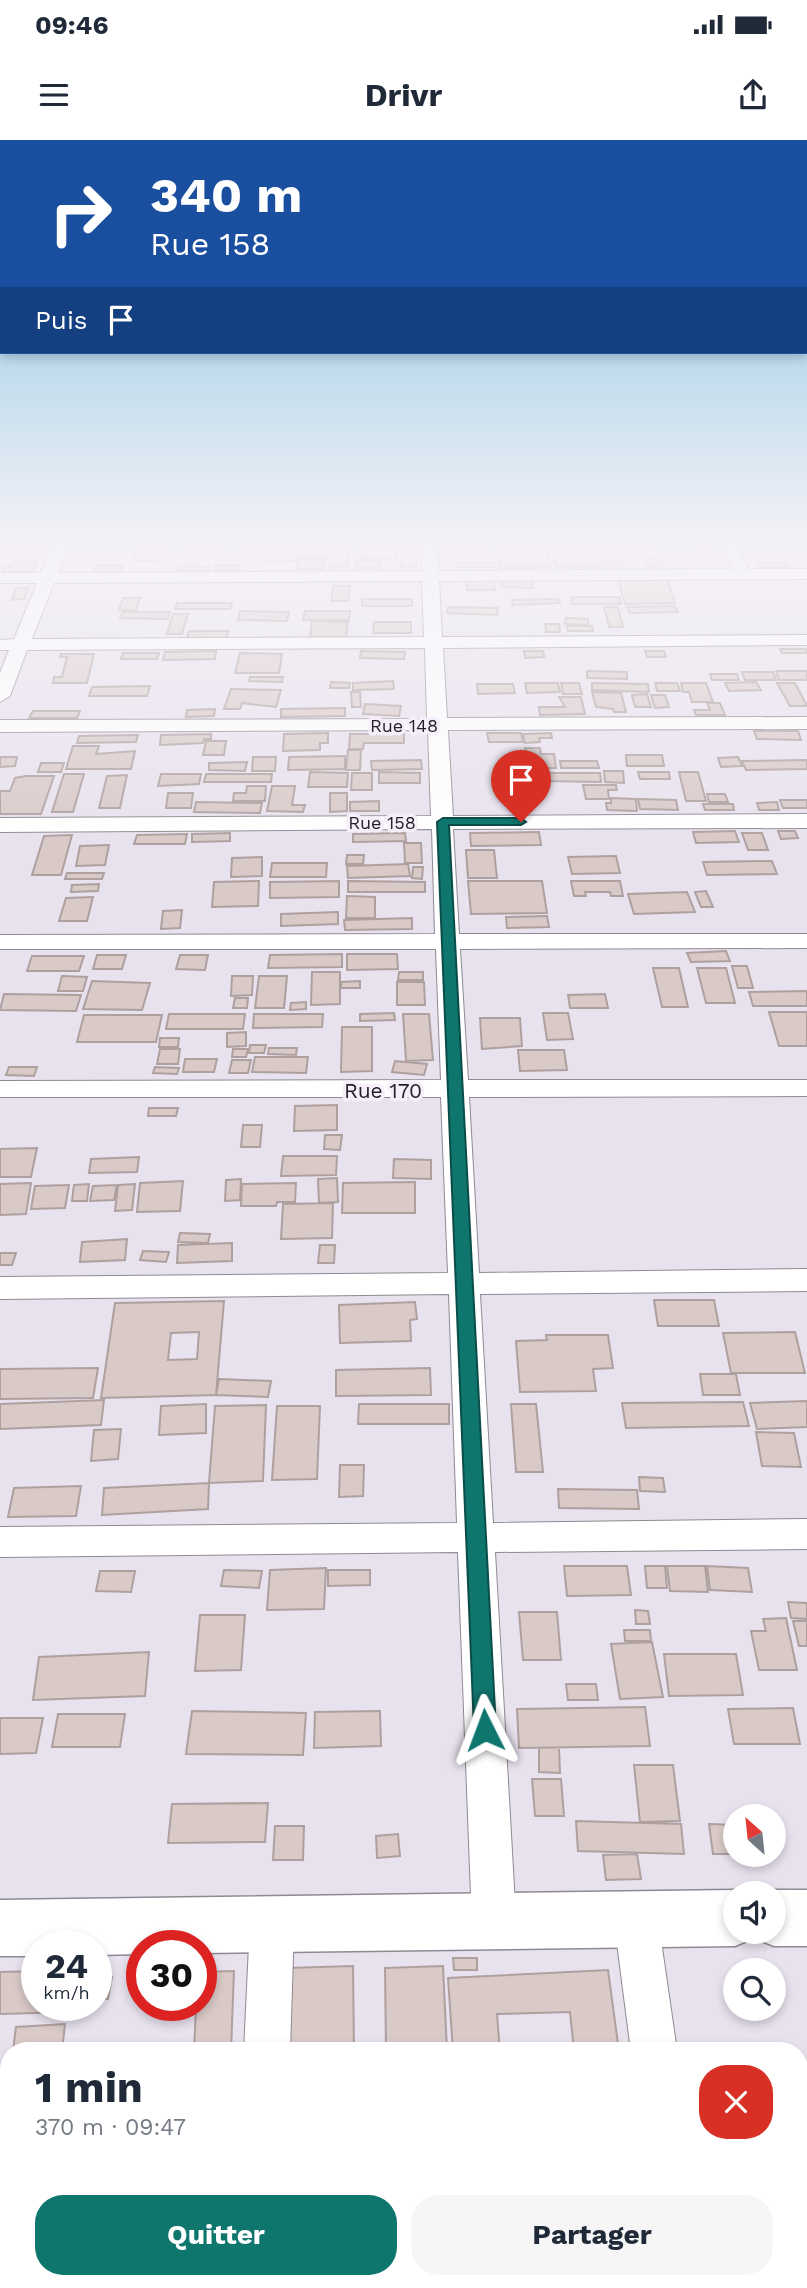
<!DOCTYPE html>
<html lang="fr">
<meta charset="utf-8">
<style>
:root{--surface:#fff;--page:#f6f6f7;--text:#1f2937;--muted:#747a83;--accent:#0f766e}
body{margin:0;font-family:"Work Sans",sans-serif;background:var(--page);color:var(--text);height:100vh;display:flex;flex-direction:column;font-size:26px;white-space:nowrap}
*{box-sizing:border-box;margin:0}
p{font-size:23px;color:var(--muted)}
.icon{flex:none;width:38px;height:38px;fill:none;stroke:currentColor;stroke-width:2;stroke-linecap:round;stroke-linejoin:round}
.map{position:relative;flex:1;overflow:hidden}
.details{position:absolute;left:0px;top:1902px;width:808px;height:247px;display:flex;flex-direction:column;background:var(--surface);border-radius:28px 28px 0 0;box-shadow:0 4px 10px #0003}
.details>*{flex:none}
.guide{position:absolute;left:0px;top:0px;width:808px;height:214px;box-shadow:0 4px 10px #0003;background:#1a4fa0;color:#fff;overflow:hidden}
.needle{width:46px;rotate:333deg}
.controls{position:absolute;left:723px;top:1664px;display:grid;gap:14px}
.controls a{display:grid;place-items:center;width:63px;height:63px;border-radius:50%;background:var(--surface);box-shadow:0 4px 10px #0003;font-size:35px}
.speed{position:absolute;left:21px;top:1790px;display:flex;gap:14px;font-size:35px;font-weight:700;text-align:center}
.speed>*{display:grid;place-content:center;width:91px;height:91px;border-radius:50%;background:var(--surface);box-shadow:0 4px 10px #0003;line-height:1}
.speed small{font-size:18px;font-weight:400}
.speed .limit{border:10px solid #d22;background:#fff;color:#111}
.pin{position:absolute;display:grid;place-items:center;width:60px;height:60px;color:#fff;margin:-72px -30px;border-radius:50% 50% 50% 0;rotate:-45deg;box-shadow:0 0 7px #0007}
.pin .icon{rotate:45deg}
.me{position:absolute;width:77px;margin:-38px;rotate:357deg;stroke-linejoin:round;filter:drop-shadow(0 0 5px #0008)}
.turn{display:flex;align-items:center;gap:24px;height:147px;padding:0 35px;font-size:32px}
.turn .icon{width:91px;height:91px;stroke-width:2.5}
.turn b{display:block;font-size:49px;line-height:60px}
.then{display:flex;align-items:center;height:66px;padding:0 35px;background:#0003;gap:14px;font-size:26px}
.round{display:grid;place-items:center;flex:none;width:74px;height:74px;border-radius:28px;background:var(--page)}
.summary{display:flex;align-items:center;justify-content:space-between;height:119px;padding:0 35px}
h1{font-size:42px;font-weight:700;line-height:52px}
.primary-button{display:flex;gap:14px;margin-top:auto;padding:14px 35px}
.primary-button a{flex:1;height:80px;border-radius:28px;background:var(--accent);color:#fff;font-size:28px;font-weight:700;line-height:80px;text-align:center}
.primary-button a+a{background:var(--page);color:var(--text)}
.status{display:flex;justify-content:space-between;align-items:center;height:49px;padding:0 35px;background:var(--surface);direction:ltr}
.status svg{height:19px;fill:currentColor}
header{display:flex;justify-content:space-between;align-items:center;height:91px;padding:0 35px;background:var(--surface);font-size:32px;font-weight:700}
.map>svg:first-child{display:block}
.building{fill:#d9cac8;stroke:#aea09f;stroke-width:2;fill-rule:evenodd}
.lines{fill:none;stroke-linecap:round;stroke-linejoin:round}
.minor-casing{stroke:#8f8993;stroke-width:2}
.tertiary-casing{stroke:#8f8993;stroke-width:3}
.minor{fill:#fff;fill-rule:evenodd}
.tertiary{fill:#fff;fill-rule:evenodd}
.route{fill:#0f766e;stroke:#0a4d48;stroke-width:2}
.labels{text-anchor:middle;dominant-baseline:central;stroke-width:7;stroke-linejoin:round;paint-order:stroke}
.far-street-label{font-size:18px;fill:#242125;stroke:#f6effb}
.street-label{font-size:21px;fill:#242125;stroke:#f6effb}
</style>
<div class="status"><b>09:46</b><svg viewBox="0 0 49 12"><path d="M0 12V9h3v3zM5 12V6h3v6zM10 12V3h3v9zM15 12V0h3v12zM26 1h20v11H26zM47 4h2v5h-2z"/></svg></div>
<header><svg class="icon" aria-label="menu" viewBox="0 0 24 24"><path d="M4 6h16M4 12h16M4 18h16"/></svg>Drivr<svg class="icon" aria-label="share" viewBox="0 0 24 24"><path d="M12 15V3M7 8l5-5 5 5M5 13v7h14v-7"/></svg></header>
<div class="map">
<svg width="807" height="2148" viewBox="0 0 807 2148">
<rect width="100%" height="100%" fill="#e8e2ee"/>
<!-- building -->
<path class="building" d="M401,404H416V427H401Z
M651,404L653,408L613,410L610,405Z
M697,404H710L719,420H705Z
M441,405H488L487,410H441Z
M497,405H546L551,427L500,428Z
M552,406H603L609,426L556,427Z
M244,407H261L260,415H243Z
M191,408H222L220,414H189Z
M331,408H349L348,427L330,428Z
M361,408H396V419H361Z
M0,409H42L32,432H3L5,427H12L17,415H0Z
M138,409H162L157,421H133Z
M271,409H299L296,420L267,423L268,419H262L264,412H270Z
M302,410H326V418H301Z
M609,411H620L623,426H612Z
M645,418H659L663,426H649Z
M299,419L325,420L323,429H296Z
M356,420H380V428H356Z
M456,423H494V427H456Z
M758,423H787L790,427H760Z
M97,425H123L120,432L94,431Z
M215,425H239L238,431H214Z
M179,426L209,427L207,432L176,431Z
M467,439H494L495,450H467Z
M618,439H667L675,463L625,464Z
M500,440L532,441L533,448L502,447Z
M333,446H350L348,461H331Z
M16,448H28L24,459L12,460Z
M571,457H620L621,464H572Z
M123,458H140L136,470H119Z
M362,459H412V466H362Z
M558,459L560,463L513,465L512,460Z
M177,463H232L230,469H175Z
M675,466L678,472L630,473L627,467Z
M448,467L498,468L497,475L447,473Z
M604,467H618L623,487H609Z
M240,471L289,472L287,481L238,480Z
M305,471H350L349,480H303Z
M123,472H170L168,479L120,478Z
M173,474H188L182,494H167Z
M566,478L588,479V485L565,484Z
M312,481L348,482L346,497H310Z
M374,482H411V493H373Z
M545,484H559L560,492H546Z
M567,486H592L593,491H568Z
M189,491H228L227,498H187Z
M780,509H807V513H782Z
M216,511L215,519L163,520L165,512Z
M361,511L405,512L404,519L360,518Z
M524,511H543L544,517L525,518Z
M645,511H664L666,517H647Z
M123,513H159L157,519H121Z
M240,513L282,514L279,533H235Z
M61,514H94L87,543H53L54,537H62L67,517H60Z
M587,531L627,532V539L587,538Z
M776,531H807V540H779Z
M742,532H773L776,540H745Z
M710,534H737L739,540H712Z
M250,537H283L282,542L249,541Z
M393,541L394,549L353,550V543Z
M331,542L350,543L349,548H330Z
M756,542L761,550L729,551L725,543Z
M525,543H558L560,552L527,553Z
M561,543H579L582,554H563Z
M592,543L648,544L649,552L592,550Z
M655,543H677L680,551H657Z
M681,543H706L713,562H692L689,552H683Z
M777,543H795L807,566H790Z
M477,544H513L515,553L478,554Z
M150,546L147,556H89L92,547Z
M231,549L281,550L276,567L242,563L240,569H224Z
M351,552H360L361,567H352Z
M592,552L621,553L626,572H614L613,569L596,567Z
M647,554L651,567H635L632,555Z
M651,555H665L669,567L655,568Z
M559,557H581L585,574L540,575L539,567H565Z
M707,563H720L725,575H696L694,570H710Z
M365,564L401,566L399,576L363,574Z
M345,568V576L281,577V569Z
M215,569L214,576L186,577L187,570Z
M33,571H80L77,578H29Z
M754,591H798L801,600L757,599Z
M328,593V603H320V610L283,611L284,594Z
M487,593H521L523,602H489Z
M551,593L552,598H539L540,602L525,603L523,594Z
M211,594V599H204L203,603L160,605L161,595Z
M350,594H404V603H364L363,609H349Z
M138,595L136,602L77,603L79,596Z
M206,601H226L224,615H203Z
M73,606H99L96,614L135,611L131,629H66Z
M525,608H540L541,614H554L556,628H528Z
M348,610H361L360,630H346Z
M626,615H662L664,626H627Z
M345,616V629L288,630L289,617Z
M0,617H17L15,626L0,627Z
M253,617H276L275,631H252Z
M738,617L742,626L721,627L718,618Z
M421,620L422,629L372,630L371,621Z
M807,620V629L746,630L742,621Z
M560,621H597L599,628H561Z
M247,622L245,631L209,630V623Z
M41,623H64L61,632H38Z
M604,631H623L624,643L605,642Z
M310,632L348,633L347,647H308Z
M379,632L420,633V643H379Z
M638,632H669L670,639H640Z
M679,632H698L706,661H686Z
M352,633H372V650H351Z
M504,633H527V639H504Z
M540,633H600L601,642L541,641Z
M64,634H84L73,672H52Z
M161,634H201L199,644L158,646Z
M206,634H272L271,642H204Z
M127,635L120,668H99L107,636Z
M26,636H54L41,674H0V651H10L15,638Z
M583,645H616L617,650H608L609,659H586Z
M247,646H266L265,661H233L234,653H246Z
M272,646H295L292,665H305L303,672L267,671Z
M168,653H193L191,668H166Z
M330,653H347V671L330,672Z
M707,654H725L728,662H709Z
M611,658L636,659L637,671L607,670L606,663H611Z
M638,659L676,660L678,670L640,669Z
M780,660H807V668H783Z
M379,661V671H350V662Z
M196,662L262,663L260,673L194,672Z
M777,662L779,670H759L757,663Z
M703,664H733L734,670H705Z
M735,691L739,702L696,703L693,692Z
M778,691H795L798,698L781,699Z
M539,692L541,705L471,706L470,693Z
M230,693V701L192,702V694Z
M405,693L406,701L353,702V694Z
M742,693H762L768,710H748Z
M187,694L185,704H134L137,695Z
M72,695L61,735H32L44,696Z
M404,703H421L422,723H405Z
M109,705L105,725L76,726L80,706Z
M466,710H494L497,738H468Z
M347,715H364L363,724H346Z
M616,716L620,733L572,734L568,717Z
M262,717V736L231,737L232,718Z
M772,721L777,734L707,735L703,722Z
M272,723H327L326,737H270Z
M408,724L410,736L348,738L347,726Z
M413,727H423L422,739L412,738Z
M67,733H104L102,739H65Z
M259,741L258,766L212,767L214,742Z
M339,741V757L270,758V742Z
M348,741L425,742V752H348Z
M468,741H542L547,773L471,774Z
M571,741H620L623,756H611L610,752H585L586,756H574Z
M99,744L98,751L71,752L72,745Z
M706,751L713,767H701L695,752Z
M687,752L695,772L634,774L628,754Z
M347,756L375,757V778H346Z
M93,757L87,781H59L66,758Z
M182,770L180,788L161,789L163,771Z
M338,772V784L281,786V774Z
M547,776L549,787L507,788L506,777Z
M412,778V789L345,790L344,780Z
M726,811L730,821L691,822L687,813Z
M342,814V827L268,828L270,815Z
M347,814H397L398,829L347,830Z
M97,815H126L122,829H93Z
M180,815H208L205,830L176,829Z
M32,816H84L79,831H27Z
M732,826H747L753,848H738Z
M653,828H679L688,867H662Z
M697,828H726L735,863H706Z
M312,832H340V864L311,865Z
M399,832H423V840H398Z
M62,836L87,837L83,851H58Z
M232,836H253L252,855L231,856Z
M259,836H287L284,868H255Z
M92,841L150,843L142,870L83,869Z
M360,841V848H341V842Z
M397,842H424L425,865H397Z
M807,851V866H753L749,852Z
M4,854L81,855L76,871L0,870Z
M605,854L608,868H570L568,855Z
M235,858H248L247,868H233Z
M306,862V869L290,870L291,863Z
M769,872H807V906H779Z
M394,873L395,880L360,881V874Z
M543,873H568L573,899L547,900Z
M169,874H245L243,889H166Z
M254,874H323L322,887L253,888Z
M403,874H429L433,920L406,921Z
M84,875H162L156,902H77Z
M480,878H520L522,906L482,909Z
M342,887H372V931L341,932Z
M246,892V906L227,907V893Z
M160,898H179L178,907H159Z
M250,905H266L264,913H249Z
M269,908H297L296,915L268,914Z
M160,909H180L178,924H157Z
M233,909H248L246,917H232Z
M518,910H564L567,930L520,931Z
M255,917H308L306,933L252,932Z
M185,919H217L214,932H183Z
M232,920H251L248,933H229Z
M395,921L427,924L424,935L392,932Z
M9,927H37L34,936L6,935Z
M155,927L179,928L177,934L153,933Z
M337,965V990L294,991L295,966Z
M149,968H178L176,976H148Z
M243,985H262L260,1007H241Z
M325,995H342L340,1010L324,1009Z
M37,1008L31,1037H0V1009Z
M283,1016H337L336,1035L281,1036Z
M139,1017L137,1032L89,1033L91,1019Z
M394,1019L431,1020V1039L393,1038Z
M337,1038L338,1062L319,1063L318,1039Z
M241,1039L240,1060L225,1061L226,1040Z
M183,1041L180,1071L137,1072L140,1043Z
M415,1042V1073H342L343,1043Z
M31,1043L26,1074L0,1075V1044Z
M296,1043L295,1062H277L276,1066H241L242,1044Z
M89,1044L87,1061H72L74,1045Z
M135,1044L132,1070L115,1071L118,1045Z
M69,1045L65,1068L31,1069L35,1046Z
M117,1045L114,1060L90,1061L93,1046Z
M333,1063L332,1098L281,1099L283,1064Z
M180,1093L210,1094L208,1103L178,1102Z
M127,1099L125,1120L80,1122L82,1102Z
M232,1103V1121L177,1123L178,1105Z
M320,1105H335L334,1123H318Z
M143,1111L169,1112L166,1122L140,1120Z
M0,1113H16L12,1125H0Z
M654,1160H714L719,1186H658Z
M224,1161L216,1255L101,1258L115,1163ZM199,1192L197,1219L168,1220L171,1193Z
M415,1162L417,1179L410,1180L411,1201L340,1203L339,1165Z
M795,1192L805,1233H731L723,1193Z
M546,1195H608L613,1228L593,1229L596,1251L520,1252L516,1201L547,1200Z
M98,1228L93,1258L0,1259V1229Z
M430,1228L431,1255L336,1256V1230Z
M700,1234H736L740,1255H703Z
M219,1239L271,1241L268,1257L216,1255Z
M104,1260L101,1285L0,1289V1264Z
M807,1261V1287L757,1289L750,1263Z
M743,1262L749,1286L626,1288L622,1263Z
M206,1264V1293L159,1295L161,1266Z
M359,1264H449V1284H358Z
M511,1264H536L543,1332H516Z
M266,1265L263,1341L209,1343L215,1266Z
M277,1266H320L317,1339L272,1340Z
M121,1289L118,1319L91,1321L94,1290Z
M756,1292L794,1293L801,1327L762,1326Z
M340,1325H364L363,1356L339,1357Z
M639,1337L663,1338L665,1352L640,1351Z
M209,1343L208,1369L102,1375L104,1348Z
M81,1346L76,1376L8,1377L14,1348Z
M558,1349L637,1350L639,1369L559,1368Z
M564,1426H627L631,1455L567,1456Z
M645,1426H665L667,1448H647Z
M667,1426H705L708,1452L670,1451Z
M707,1426L748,1428L752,1452L710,1450Z
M326,1428L324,1469L267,1470L270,1430Z
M224,1430L262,1431L259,1448L221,1446Z
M328,1430H370V1445L328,1446Z
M100,1431H135L131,1452L96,1451Z
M788,1462L807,1463V1479L791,1478Z
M635,1470L648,1471L650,1484H636Z
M519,1472H557L561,1520H523Z
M200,1475H245L241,1530L195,1531Z
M786,1478L797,1530H759L751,1491H766L763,1479Z
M793,1481H807V1506H799Z
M624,1490H650L651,1501H625Z
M652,1502L663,1557L620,1559L611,1504Z
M149,1512L145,1556L33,1560L39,1517Z
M664,1514H736L743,1555L669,1556Z
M566,1544H596L598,1560H568Z
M645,1567L650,1606L519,1608L517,1569Z
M793,1568L800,1604H734L728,1569Z
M192,1571L306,1573L303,1615L186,1614Z
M380,1571L381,1606L314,1608L315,1572Z
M58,1574H125L120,1607H52Z
M0,1578H43L36,1613L0,1614Z
M539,1608H559L560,1633L539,1632Z
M634,1625H673L680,1681L640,1682Z
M532,1639H561L564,1676H535Z
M268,1663L265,1702L168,1703L172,1664Z
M576,1681L681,1684L684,1714L578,1711Z
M709,1684L735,1685V1714H713Z
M275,1686H304L303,1720H273Z
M398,1694L400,1716L377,1718L376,1696Z
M637,1714L641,1739L606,1740L603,1715Z
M453,1818H477V1830H454Z
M353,1826L354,1911H317V1907L285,1911L287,1828Z
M443,1826L447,1911H386L385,1828Z
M608,1830L619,1911H574L570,1872L497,1874L500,1911H453L448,1838Z
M37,1831V1866H74L73,1872L0,1874V1832Z
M234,1831L231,1911H194L196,1866H201V1832Z
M96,1837H112L108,1859H96Z
M65,1884L62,1911H13L16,1887Z
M71,1904H99L98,1911H70Z
M800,2048H807V2103H800Z
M54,2140H109V2148H53Z
M620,2140H657L658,2148H621Z"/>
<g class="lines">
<defs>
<path id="minor" d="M53,404H69L58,433L422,431L421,404H437L439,431L732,429L721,404H737L748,429H807V439L439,441L442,497L807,495V505L443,508L447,578L807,577V589L448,590L453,676L807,674V688L453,689L459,794H807V808L460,809L468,940H807V956L469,957L479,1133L807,1129V1151L480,1154L493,1383L807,1379V1409L495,1412L516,1782L510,1797L494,1804L478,1797L472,1782L458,1412L0,1417V1387L457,1383L449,1154L0,1159V1137L448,1133L441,957H0V941L441,940L436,809H0V795L435,794L432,689L0,692V678L431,676L428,590L0,592V580L427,579L425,508L27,510L10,556L0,562V533L9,510H0V500L14,499L37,443H0V433H41ZM422,441L424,497L32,499L54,443Z
M636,1758L652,1765L658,1780L677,1911H631L614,1780L620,1765Z
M272,1762L288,1769L294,1784L290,1911H244L250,1784L256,1769Z
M232,2140H284V2148H232Z
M659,2140H711L712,2148H660Z"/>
<path id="tertiary" d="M735,1750L743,1754H735V1792H774V1754H766L774,1750H807V1806H774L754,1798L735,1806L201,1813V1806H142V1814L96,1815V1806H37V1816H0V1760Z"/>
</defs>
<!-- minor casing -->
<use href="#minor" class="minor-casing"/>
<!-- tertiary casing -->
<use href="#tertiary" class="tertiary-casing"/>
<!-- minor -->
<use href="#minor" class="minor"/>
<!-- tertiary -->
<use href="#tertiary" class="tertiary"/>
</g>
<!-- sky -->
<linearGradient id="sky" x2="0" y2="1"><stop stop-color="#7bc0e1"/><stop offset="0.57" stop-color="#f5f2f7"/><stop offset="1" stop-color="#f5f2f7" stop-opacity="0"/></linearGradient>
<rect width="807" height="705" fill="url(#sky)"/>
<!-- route -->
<path class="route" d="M443,678H521L526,682L521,685H449L496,1590L492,1596L485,1599L477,1596L474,1590L437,682Z"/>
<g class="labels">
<!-- far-street labels -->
<g class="far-street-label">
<text x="404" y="585">Rue 148</text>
<text x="382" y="682">Rue 158</text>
</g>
<!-- street labels -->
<g class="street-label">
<text x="383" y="950">Rue 170</text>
</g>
</g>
</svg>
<div class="controls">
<a><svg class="needle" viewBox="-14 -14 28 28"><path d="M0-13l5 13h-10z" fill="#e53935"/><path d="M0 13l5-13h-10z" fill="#747a83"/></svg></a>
<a><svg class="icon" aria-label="sound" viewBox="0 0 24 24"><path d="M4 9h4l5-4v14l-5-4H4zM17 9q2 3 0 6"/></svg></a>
<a><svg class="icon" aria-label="search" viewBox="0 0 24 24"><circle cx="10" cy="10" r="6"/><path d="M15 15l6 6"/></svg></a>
</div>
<div class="speed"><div>24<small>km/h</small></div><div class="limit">30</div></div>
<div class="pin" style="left:521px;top:682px;background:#d93025"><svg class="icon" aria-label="arrive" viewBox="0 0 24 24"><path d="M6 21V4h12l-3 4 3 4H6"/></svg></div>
<svg class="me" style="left:485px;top:1590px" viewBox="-20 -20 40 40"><path d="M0-17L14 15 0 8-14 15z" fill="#0f766e" stroke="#fff" stroke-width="4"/></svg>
<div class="guide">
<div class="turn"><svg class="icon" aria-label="right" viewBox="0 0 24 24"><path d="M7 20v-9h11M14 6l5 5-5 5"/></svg><div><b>340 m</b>Rue 158</div></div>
<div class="then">Puis<svg class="icon" aria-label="arrive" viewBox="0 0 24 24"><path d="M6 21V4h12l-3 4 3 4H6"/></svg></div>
</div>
<section class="details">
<div class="summary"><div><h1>1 min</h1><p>370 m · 09:47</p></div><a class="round" style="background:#d93025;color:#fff"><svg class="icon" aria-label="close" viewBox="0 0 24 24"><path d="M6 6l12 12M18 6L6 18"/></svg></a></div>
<div class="primary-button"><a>Quitter</a><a>Partager</a></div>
</section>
</div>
